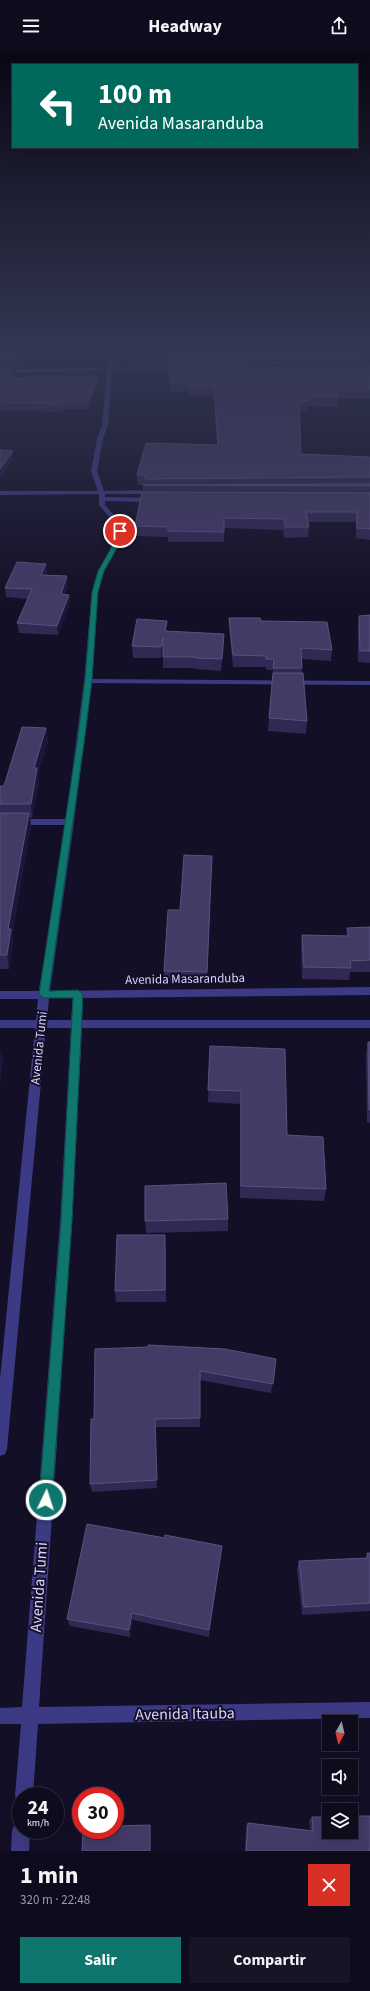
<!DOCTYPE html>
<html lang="es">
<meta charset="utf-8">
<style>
:root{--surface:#0e0b1c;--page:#171425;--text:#f1f3f6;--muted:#9b9ba3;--line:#2e2b3b;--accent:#0f766e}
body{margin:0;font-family:"Source Sans 3",sans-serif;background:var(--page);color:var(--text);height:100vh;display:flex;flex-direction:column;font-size:15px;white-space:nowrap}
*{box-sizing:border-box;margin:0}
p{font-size:13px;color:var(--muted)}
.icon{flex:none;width:22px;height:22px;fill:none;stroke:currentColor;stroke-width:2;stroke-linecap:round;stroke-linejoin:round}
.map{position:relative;height:1799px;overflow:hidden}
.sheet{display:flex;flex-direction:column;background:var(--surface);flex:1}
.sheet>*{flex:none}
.banner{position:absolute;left:12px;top:12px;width:346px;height:84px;border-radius:0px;box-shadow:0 4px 16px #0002,0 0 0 1px var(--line);background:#00695c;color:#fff;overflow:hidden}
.needle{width:26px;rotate:188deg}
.fabs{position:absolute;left:322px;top:1663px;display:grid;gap:8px}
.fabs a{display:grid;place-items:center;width:36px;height:36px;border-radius:0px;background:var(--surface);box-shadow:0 4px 16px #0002,0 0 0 1px var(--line);font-size:20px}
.speed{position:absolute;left:12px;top:1735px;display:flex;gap:8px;font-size:20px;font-weight:700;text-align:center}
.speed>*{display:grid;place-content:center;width:52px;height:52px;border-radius:50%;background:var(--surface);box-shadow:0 4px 16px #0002,0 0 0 1px var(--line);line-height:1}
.speed small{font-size:10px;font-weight:400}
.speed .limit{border:6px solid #d22;background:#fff;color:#111}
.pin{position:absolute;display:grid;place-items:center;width:34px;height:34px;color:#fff;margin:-17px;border:2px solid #fff;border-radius:50%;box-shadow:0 1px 4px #0007}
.me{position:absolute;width:44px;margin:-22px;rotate:4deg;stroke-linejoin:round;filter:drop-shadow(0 0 3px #0008)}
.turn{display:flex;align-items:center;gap:14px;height:84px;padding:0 20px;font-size:18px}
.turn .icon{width:52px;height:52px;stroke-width:2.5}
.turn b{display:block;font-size:28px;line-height:34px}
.round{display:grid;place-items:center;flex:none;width:42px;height:42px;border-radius:0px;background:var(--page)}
.overview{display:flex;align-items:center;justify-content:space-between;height:68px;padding:0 20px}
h1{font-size:24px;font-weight:700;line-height:30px}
.action{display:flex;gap:8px;margin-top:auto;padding:8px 20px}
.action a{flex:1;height:46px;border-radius:0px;background:var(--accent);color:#fff;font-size:16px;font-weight:700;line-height:46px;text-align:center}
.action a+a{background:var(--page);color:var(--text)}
header{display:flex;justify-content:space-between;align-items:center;height:52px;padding:0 20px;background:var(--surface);font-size:18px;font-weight:700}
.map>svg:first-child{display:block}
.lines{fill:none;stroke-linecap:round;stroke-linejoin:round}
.minor{fill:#3d3a85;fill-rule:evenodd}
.wall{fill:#312854;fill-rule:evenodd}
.shaded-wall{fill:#1d163a}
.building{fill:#433a66;stroke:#5a527e}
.route{fill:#0f766e;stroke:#0a4d48}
.labels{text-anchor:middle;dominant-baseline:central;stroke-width:4;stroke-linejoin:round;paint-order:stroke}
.street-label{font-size:13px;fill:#d9d4ff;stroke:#130f26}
.near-street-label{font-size:16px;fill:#d9d4ff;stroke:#130f26}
</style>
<header><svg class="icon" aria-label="menu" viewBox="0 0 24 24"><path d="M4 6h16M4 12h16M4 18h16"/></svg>Headway<svg class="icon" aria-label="share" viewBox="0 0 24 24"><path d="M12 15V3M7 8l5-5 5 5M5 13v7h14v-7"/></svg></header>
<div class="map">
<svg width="370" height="1799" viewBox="0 0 370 1799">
<rect width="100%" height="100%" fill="#130f26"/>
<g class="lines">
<!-- minor -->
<path class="minor" d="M111,300H116L112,316L182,314L185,316L182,318L112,319L108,373L103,387L97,419L104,439L156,438L159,440L156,442H105V445L154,446L157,448L154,450L105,449V453L119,469L123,479L116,498L104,519L98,540L92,627L370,629V633L92,631L74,770L50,939L370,935V943L83,946L82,968H370V976H82L72,1170L39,1655L370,1650V1666L38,1672L33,1744H21V1751L18,1750L15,1744L21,1672H0V1656L22,1655L60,1170L71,976H46L7,1397L5,1402L0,1404V1327L35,976H0V968H36L38,947H0V939H39L65,773H0V767H66L84,629L92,540L98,519L110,498L117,479L113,470L99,453V442L0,443V439H98L91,419L97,387L102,373L107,319L0,321V317L107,316ZM49,946H73L71,968H47Z
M238,315H370V319L240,318Z
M21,1769V1778H30L29,1799H11L12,1778L15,1772Z"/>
</g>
<!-- wall -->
<path class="wall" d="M0,300H26L19,315H15L16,322L14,326L96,324V326H98V333L89,357H63L62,360L0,358Z
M168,300L365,307L364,311L370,316V347H338L337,355L308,354V359L299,358L301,402L370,405V488L356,486V470H308L309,475L308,485L284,486L283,478L224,476V490H168V485L136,484L135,474L143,440V433H145H138L137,423L217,393L214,344H190V339L170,340ZM254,312H279L356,313V317H355L254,315Z
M46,512L47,521L46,523L67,524L68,534L65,542L69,543L70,552L58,583L19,581L17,571L28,547L6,545L5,536Z
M370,563V611L358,610V575L359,564Z
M229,566L261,569L332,598L331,609L302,607V621L307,669L306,682L268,679L273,618H266V615H233L229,577Z
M167,579L224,582V593L221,619L195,617V616H163V599L161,606H133L132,594Z
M46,676L48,689L38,722L39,730L32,766H30L31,774L12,882L13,890L9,917H0V734H4Z
M212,804L207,932L164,931V919Z
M370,875V920H350L349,928L302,927L301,895L302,883L346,884L347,876Z
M368,990H370V1071L367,1070L366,1003Z
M210,994L287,1083L326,1137L324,1149L240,1146V1052L208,1050Z
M228,1167V1179L146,1181L145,1169Z
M166,1195V1250H116L115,1239Z
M95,1297L276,1307L271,1341L200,1328V1375H155L157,1436L92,1440L90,1432L94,1367Z
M165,1486L222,1494L221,1502L209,1585L133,1568L130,1585L70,1574L67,1567Z
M367,1501H370V1559L302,1563L297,1517L299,1509L365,1506Z
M312,1765L370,1799H245L246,1774L248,1771L310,1779L309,1768Z"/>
<!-- shaded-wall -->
<path class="shaded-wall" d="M22,300H26L19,315L18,308Z
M254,310L253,319L251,313Z
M15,315L16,322L11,334L10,326Z
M96,324V331L98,326V333L89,357L88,350Z
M63,350V357L62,360V352Z
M13,399L14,407L0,427V417Z
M46,512L47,521L42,532L41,523Z
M67,524L68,534L62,552L61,542Z
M69,543L70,552L58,583L57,574Z
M167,569V580L165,579Z
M224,582V593L221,619L222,607Z
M163,586V597L161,606V595Z
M46,676L48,689L38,722L39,730L32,766L31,752L34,716Z
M29,761L31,774L12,882L13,890L9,917L7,903L8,877Z
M1,994L3,1006L0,1035V1003Z
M222,1494L221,1502L209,1585V1578Z
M132,1561L133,1568L130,1585L129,1578Z
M150,1773L151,1776V1799H150Z"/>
<!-- building -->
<path class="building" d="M0,300H22L18,308H0Z
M168,300H362L365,307L279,306L168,308Z
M254,310L251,313L252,315L355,317L359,314L356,311H368L370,316V338H338V345L309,344V349H299L301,402L370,405V425L145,427V423H137L146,391L218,393L214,334L190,335V330H170L169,311Z
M0,314L15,315L10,326L96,324L95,326H98L88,350H63L62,352L0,350Z
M0,398L13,399L0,417Z
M370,432V434L143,433Z
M142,440L370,441V477L357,476V460H306L309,475H285L284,467L224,466V480L168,479V475L135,474Z
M17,510L46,512L41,523L67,524L61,542L69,543L57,574L17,571L32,537L5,536Z
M370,563V599H360L359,564Z
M229,566H260L261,569L327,570L332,598L301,596L302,616H273L274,607H266V604L233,603Z
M137,567L167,569L165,579L224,582L222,607L195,606V605H163V586L161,595L132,594Z
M273,621H303L307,669L269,666Z
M22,675L46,676L34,716H37L31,752H0V734H4Z
M0,761H29L8,877H11L7,903H0Z
M184,803L212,804L207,920L164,919L168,858H180Z
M370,875V908L350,909L351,916L304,915L302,883L349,884L347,876Z
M368,990H370V1058H369Z
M210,994L285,997L287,1083L323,1085L326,1137L241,1134V1039L208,1038Z
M226,1131L228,1167L145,1169V1134Z
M117,1183H165V1238L115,1239Z
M148,1293L225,1297L276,1307L273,1332L200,1319V1366L155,1367L157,1428L90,1432L91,1367H94L95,1297L148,1295Z
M87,1472L165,1486V1483L222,1494L209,1578L132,1561L129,1578L67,1567Z
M367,1501H370V1551L304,1555L299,1509L368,1506Z
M351,1764H370V1799H246L248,1771L313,1779L312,1765H329V1780H351Z
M150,1773V1799H82L83,1778H115V1774Z"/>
<!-- sky -->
<linearGradient id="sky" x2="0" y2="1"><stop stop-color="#0a0815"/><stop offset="0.54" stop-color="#333752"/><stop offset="1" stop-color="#333752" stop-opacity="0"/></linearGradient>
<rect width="370" height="552" fill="url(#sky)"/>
<!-- route -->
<path class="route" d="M118,478L123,479L116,498L104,519L98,540L92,628L84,691L49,939L78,938L83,942L72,1170L52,1448L50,1453L46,1455L41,1453L39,1448L61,1170L73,946H44L39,942L77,691L85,628L92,540L98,519L110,498Z"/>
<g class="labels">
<!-- street labels -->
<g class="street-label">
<text transform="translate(185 927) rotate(-1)">Avenida Masaranduba</text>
<text transform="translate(39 996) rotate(-84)">Avenida Tumi</text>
</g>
<!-- near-street labels -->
<g class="near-street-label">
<text transform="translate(39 1535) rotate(-86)">Avenida Tumi</text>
<text transform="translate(185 1662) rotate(-1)">Avenida Itauba</text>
</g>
</g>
</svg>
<div class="fabs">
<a><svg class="needle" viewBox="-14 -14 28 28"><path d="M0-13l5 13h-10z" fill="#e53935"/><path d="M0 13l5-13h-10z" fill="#9b9ba3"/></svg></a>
<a><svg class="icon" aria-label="sound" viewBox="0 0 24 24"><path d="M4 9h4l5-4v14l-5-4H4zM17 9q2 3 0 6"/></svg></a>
<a><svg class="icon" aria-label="layers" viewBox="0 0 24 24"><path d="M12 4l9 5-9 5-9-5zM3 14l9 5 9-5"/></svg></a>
</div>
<div class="speed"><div>24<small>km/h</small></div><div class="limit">30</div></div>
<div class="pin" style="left:120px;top:479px;background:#d93025"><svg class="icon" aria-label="arrive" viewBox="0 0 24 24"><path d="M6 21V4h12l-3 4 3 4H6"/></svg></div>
<svg class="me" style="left:46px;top:1448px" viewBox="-20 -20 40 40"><circle r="17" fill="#0f766e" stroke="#fff" stroke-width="3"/><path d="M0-11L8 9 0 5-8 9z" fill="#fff"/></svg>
<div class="banner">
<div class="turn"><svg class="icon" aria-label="left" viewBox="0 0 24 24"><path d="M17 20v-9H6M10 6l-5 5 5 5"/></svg><div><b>100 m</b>Avenida Masaranduba</div></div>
</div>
</div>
<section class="sheet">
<div class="overview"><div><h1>1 min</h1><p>320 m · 22:48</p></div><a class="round" style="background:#d93025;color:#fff"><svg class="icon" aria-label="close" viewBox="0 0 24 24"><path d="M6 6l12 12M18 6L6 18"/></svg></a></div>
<div class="action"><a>Salir</a><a>Compartir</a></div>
</section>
